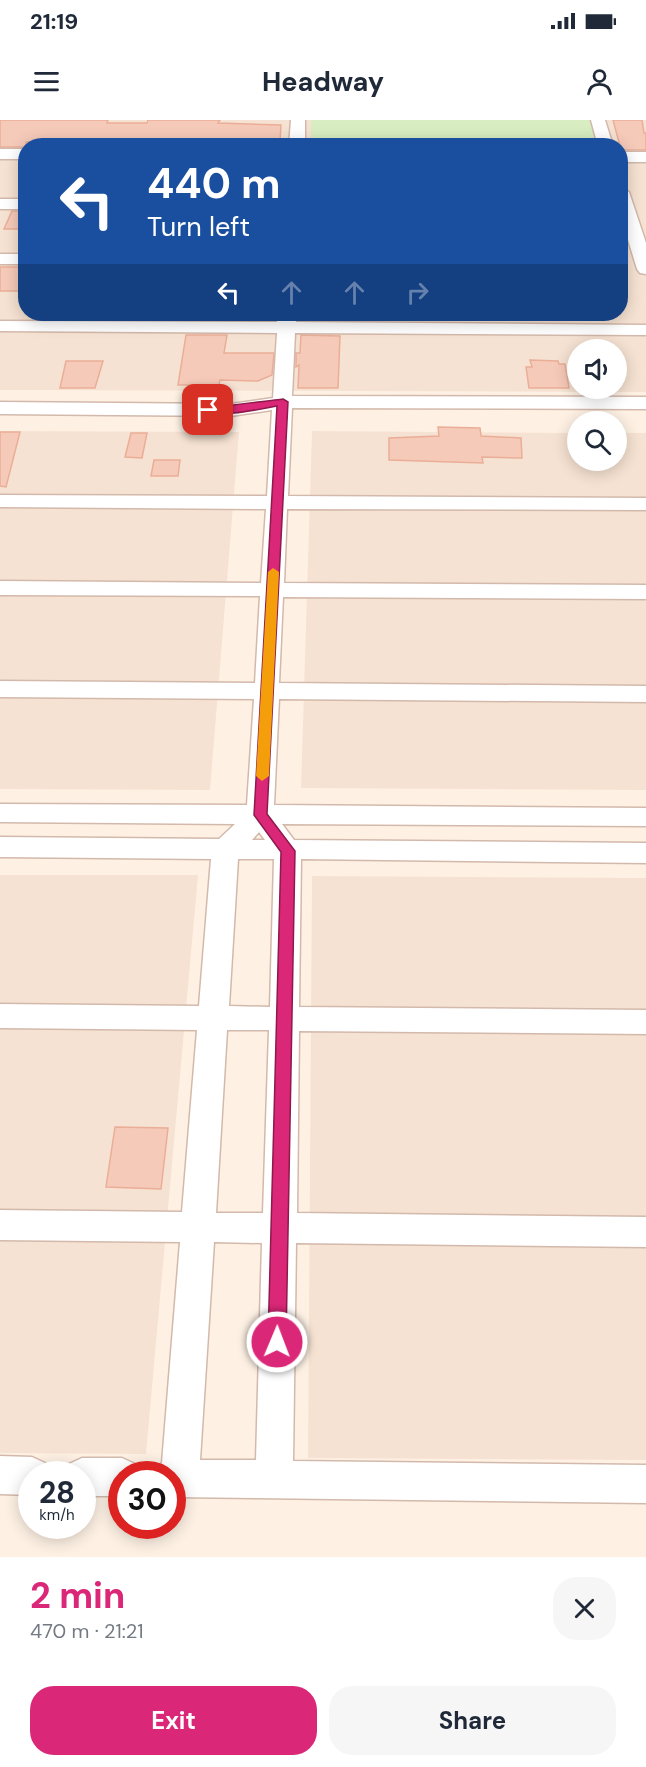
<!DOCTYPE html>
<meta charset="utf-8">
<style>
:root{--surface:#fff;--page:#f6f6f7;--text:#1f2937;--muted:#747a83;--accent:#db2777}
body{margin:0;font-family:"DM Sans",sans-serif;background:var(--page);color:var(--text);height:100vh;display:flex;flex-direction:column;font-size:22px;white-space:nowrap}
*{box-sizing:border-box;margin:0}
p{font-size:20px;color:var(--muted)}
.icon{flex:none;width:33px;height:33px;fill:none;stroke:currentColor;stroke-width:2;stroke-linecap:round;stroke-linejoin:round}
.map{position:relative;height:1437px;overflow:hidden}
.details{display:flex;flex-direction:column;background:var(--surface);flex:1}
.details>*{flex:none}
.guide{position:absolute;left:18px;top:18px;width:610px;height:183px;border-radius:24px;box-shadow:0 3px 15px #0003;background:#1a4fa0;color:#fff;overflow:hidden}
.tools{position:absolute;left:567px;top:219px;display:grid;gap:12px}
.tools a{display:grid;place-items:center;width:60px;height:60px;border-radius:50%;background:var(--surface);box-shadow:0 3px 15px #0003;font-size:30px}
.speed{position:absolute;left:18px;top:1341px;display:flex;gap:12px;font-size:30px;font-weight:700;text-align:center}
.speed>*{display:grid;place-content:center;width:78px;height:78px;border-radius:50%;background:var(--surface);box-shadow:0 3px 15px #0003;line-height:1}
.speed small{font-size:15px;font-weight:400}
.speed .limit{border:9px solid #d22;background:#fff;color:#111}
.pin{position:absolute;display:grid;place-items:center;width:51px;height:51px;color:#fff;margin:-26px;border-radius:12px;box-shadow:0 3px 9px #0006}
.me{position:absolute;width:66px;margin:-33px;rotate:1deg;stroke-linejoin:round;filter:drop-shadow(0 0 4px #0008)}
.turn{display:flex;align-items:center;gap:21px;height:126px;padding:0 30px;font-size:27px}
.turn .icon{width:78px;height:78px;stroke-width:2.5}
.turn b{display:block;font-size:42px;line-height:51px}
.lanes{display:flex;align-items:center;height:57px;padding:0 30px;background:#0003;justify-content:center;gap:30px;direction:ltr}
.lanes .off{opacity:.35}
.round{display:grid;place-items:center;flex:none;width:63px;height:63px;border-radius:24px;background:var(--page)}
.head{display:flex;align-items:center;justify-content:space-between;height:102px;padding:0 30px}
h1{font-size:36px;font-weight:700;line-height:45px;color:var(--accent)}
.button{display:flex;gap:12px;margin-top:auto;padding:12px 30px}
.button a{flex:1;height:69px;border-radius:24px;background:var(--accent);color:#fff;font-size:24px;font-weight:700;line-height:69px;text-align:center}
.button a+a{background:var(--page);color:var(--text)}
.status{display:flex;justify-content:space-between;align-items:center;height:42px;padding:0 30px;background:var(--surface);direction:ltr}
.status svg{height:16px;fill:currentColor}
header{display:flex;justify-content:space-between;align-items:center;height:78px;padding:0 30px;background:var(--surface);font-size:27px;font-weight:700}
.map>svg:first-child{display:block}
.residential{fill:#f6e2d2;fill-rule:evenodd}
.green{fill:#d8edc1}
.building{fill:#f6cab9;stroke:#eaae98;stroke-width:1.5}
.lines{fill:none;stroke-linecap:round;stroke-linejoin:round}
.minor-casing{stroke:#d3b9ab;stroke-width:3}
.minor{fill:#fff;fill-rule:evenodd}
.route{fill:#db2777;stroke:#8e194d;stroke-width:1.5}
.slow{fill:#f59e0b}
</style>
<div class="status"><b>21:19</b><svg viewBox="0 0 49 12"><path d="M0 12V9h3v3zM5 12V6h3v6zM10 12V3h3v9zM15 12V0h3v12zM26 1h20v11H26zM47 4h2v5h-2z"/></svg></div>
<header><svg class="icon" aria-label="menu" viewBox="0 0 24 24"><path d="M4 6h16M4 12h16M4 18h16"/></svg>Headway<svg class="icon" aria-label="person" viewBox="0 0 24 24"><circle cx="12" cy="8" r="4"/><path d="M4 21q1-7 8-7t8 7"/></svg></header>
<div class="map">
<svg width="646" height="1437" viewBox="0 0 646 1437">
<rect width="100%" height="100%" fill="#fef1e4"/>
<!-- residential -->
<path class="residential" d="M0,0H646V272L0,270ZM26,26H621V194H26ZM578,230H616V268H578Z
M0,311L239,312L210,670L0,669Z
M312,311L577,313L578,340H616L617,313H646V670L301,668Z
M0,755H198L146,1334L0,1333Z
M312,756L646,758V1340L308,1338Z"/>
<!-- green -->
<path class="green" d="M311,0H590L598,25L311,26Z"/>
<!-- building -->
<path class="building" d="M0,0H108L107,3H147L148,0H220L218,3L281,5L280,21H275L274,26H128L129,24L26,22V27H0Z
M613,0H642L644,13H646V30H621Z
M12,91H26V109H4Z
M0,147H26V171H0Z
M306,194H340V200H306Z
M186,215H227L224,233H274L272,255L258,261L220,260L219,265H178Z
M301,215L340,216L338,268H298L299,245L296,247V233H300Z
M530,240L558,241L559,244H565L569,268H529L526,247H532Z
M66,241H103L95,268H60Z
M438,307L480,308L481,316L521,318L522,338L482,337L483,343L389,340V318L439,316Z
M0,312H20L6,367L0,366Z
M131,313H147L142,338L125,337Z
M154,340H180L178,356H151Z
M115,1007L168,1008L161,1069L106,1067Z"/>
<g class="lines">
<defs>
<path id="minor" d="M291,0H305V26H289Z
M591,0H605L613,26H598Z
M0,29H26V39H0Z
M621,32H646V42H621Z
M621,67L629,72L646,123V154L640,153L637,149L621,97Z
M0,79H26V89H0Z
M0,134H26V144H0Z
M278,194H296V202L646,205V215L295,213L292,276L646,277V289L292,288L288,376L646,378V390L287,389L284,463L646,465V479L283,477L279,563L646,566V582L279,579L274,685L646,688V706L282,704L294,720L646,723V743L301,739L299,887L646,890V914L299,911L297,1093L646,1097V1127L296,1123L293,1341L646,1345V1383L172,1377V1354H155L159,1345L162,1343L180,1122L0,1120V1090L182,1092L197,910L0,908V884L199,886L211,739L0,737V717L219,719L235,704L0,702V684L247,685L254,579L0,577V561L255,563L260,476L0,475V461L261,463L266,389L0,387V375L267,376L272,290L231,296L0,294V282L231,284L273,278L277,213L0,211V201L277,202ZM259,712L265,720H252ZM238,739H274L270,887L229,886ZM227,910H269L263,1093H216ZM214,1122L262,1123L256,1340H200Z
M0,1336L32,1337L45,1343L50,1354H32V1375L0,1374Z
M82,1338H122L135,1344L140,1354H122V1376H82V1354H64L69,1344Z"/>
</defs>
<!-- minor casing -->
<use href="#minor" class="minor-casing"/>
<!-- minor -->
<use href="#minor" class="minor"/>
</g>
<!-- route -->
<path class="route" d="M283,279L288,282L267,694L295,731L286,1222L283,1228L277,1231L270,1228L268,1222L281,732L254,695L277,286C260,289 217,299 203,290C207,287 271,281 283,279Z"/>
<!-- slow -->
<path class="slow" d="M273,448L279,452L269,656L262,661L256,656L268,452Z"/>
</svg>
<div class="tools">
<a><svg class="icon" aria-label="sound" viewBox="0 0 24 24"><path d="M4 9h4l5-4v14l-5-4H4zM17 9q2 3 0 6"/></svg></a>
<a><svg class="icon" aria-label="search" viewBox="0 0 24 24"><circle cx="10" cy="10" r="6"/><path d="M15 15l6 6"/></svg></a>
</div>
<div class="speed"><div>28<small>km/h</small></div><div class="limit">30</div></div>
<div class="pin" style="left:208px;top:290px;background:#d93025"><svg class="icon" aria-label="arrive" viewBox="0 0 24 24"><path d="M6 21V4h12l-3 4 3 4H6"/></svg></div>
<svg class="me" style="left:277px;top:1222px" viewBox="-20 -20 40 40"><circle r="17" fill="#db2777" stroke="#fff" stroke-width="3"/><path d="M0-11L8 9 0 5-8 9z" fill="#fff"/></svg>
<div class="guide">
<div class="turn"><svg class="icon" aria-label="left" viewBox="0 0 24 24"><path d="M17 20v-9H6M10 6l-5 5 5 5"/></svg><div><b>440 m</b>Turn left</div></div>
<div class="lanes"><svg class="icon" aria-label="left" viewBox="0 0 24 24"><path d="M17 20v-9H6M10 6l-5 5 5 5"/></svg><svg class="icon off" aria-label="ahead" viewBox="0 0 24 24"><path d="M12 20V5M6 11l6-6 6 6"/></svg><svg class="icon off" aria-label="ahead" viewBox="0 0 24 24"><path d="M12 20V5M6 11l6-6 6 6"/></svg><svg class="icon off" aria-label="right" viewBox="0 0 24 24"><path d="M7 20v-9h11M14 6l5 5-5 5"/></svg></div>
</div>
</div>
<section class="details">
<div class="head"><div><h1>2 min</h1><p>470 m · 21:21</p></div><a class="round"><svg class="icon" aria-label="close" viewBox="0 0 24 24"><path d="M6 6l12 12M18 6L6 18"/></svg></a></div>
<div class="button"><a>Exit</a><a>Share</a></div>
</section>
